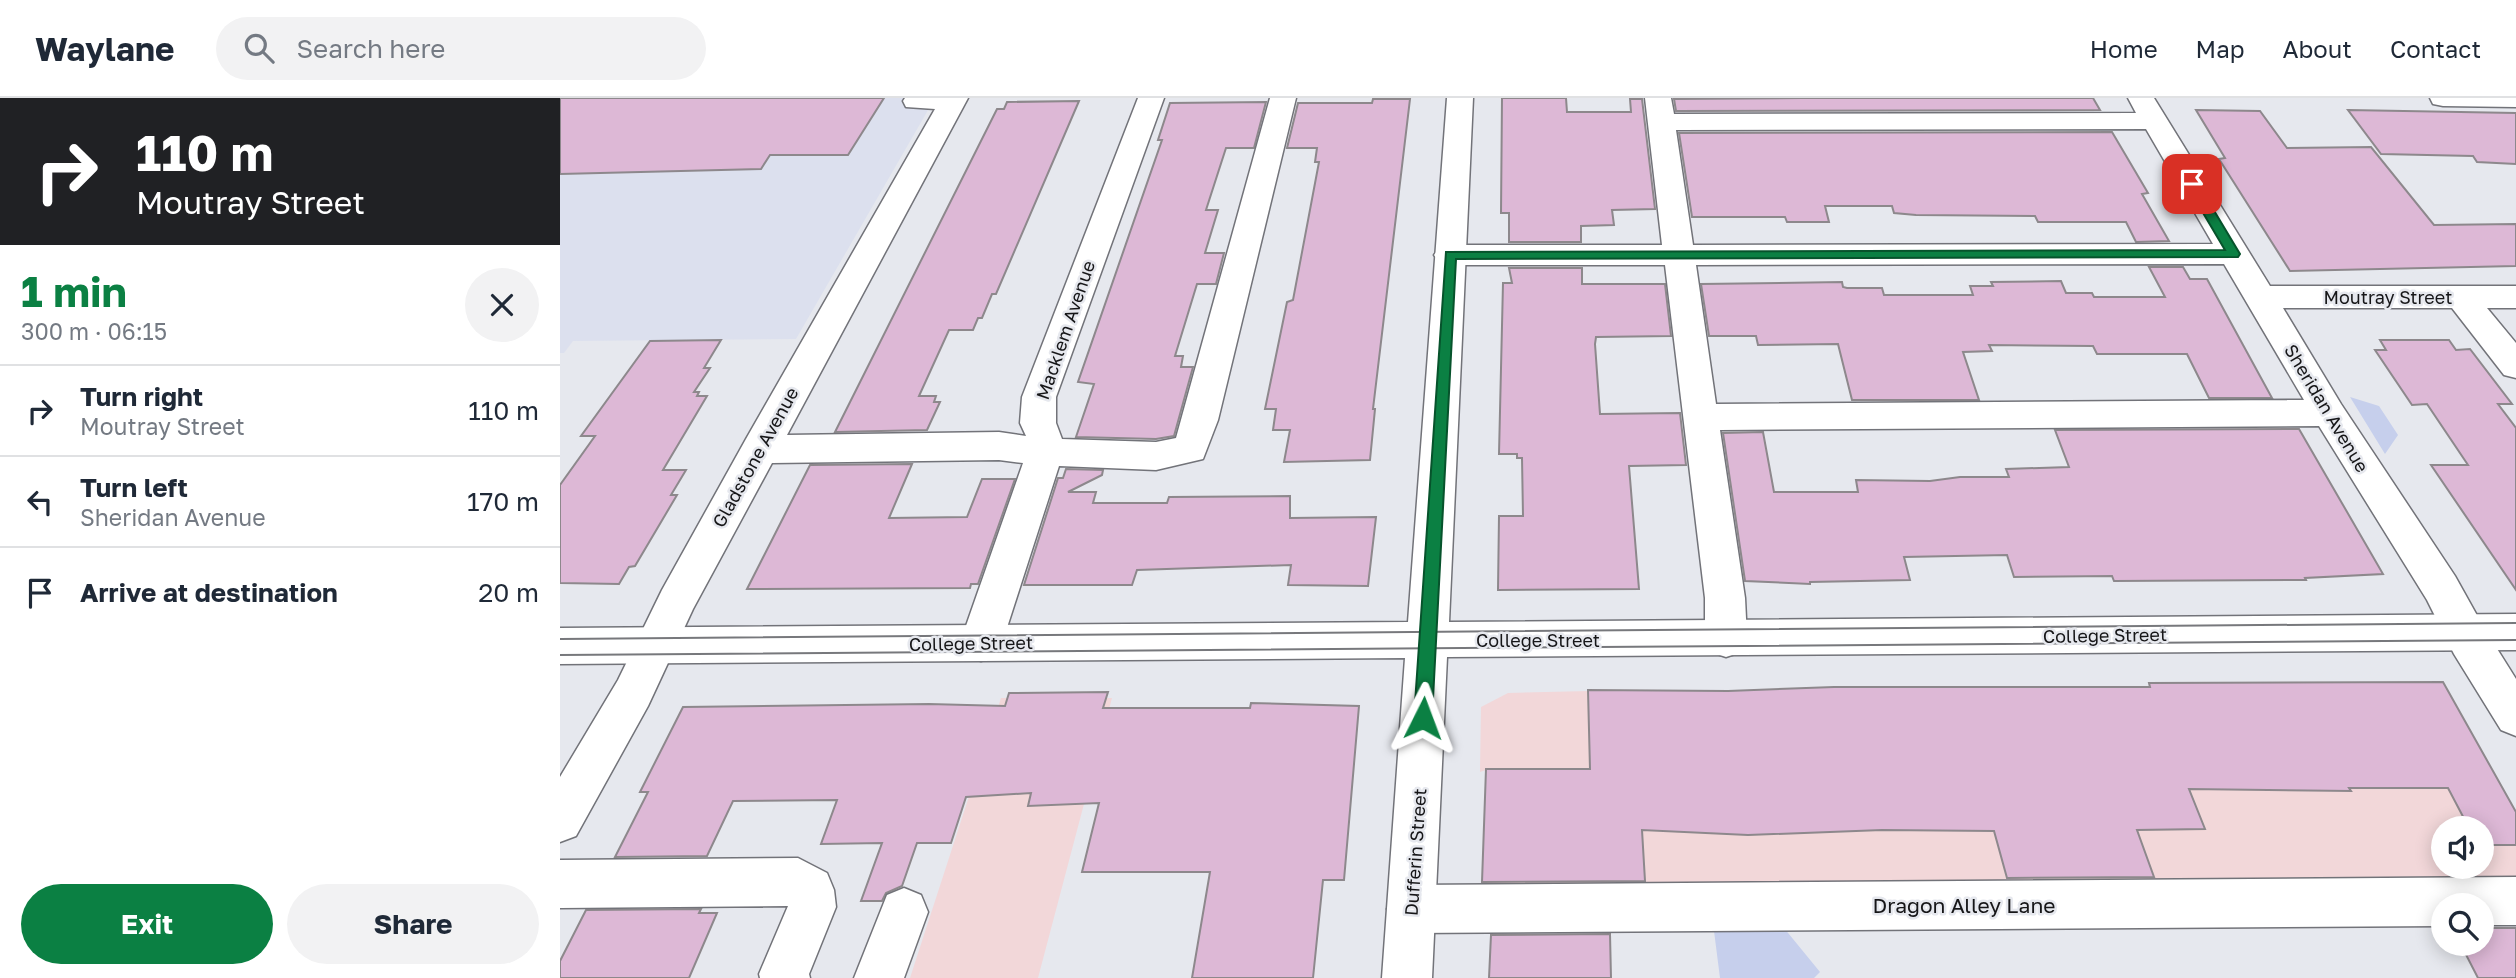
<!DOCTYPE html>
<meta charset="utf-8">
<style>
:root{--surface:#fff;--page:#f2f2f3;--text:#1f2937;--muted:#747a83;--line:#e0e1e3;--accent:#0b8043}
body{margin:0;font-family:"Golos Text",sans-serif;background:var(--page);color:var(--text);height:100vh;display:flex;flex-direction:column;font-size:26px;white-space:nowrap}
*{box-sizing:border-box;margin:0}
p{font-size:23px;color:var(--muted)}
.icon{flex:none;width:38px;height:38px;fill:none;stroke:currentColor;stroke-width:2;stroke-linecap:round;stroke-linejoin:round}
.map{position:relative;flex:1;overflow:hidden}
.side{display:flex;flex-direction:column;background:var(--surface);width:560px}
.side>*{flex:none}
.top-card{background:#202124;color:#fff;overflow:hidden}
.tools{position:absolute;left:1871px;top:718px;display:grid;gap:14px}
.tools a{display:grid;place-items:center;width:63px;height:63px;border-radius:50%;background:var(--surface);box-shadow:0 4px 18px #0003;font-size:35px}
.pin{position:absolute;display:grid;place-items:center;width:60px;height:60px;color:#fff;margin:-30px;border-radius:14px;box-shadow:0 4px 10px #0006}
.me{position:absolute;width:77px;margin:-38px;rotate:3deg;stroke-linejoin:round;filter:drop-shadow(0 0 5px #0008)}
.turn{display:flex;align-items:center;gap:24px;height:147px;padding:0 21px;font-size:32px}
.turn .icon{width:91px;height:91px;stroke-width:2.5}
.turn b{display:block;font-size:49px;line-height:60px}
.round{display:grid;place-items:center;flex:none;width:74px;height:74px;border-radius:37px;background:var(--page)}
.head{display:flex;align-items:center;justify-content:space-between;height:119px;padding:0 21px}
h1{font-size:42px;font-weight:700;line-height:52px;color:var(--accent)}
.action{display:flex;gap:14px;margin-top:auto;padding:14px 21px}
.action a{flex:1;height:80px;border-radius:42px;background:var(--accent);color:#fff;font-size:28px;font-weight:700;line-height:80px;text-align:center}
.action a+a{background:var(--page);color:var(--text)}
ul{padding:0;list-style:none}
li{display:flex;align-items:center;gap:21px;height:91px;padding:0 21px;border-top:2px solid var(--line)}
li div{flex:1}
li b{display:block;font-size:26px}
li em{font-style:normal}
header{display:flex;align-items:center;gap:42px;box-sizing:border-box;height:98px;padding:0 35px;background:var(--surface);border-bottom:2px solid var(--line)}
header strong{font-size:33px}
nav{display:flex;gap:38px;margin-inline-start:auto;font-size:24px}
.search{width:490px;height:63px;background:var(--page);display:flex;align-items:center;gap:18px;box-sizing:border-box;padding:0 24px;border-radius:38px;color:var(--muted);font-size:26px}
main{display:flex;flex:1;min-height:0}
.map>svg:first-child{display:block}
.commercial{fill:#f2d7d9;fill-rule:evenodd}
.built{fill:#dce0ee}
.green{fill:#c6cfec}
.building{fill:#ddb8d6;stroke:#8d888c;stroke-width:2}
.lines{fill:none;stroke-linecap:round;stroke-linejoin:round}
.minor-casing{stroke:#727379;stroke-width:3}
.major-casing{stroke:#727379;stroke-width:3}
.minor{fill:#fff;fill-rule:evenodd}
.major{fill:#fff;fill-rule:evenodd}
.tram{stroke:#77787c;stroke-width:2}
.route{fill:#0b8043;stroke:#07532c;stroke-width:2}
.labels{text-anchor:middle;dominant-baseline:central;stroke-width:5;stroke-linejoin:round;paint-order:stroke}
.street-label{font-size:18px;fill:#161618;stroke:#e6e8ee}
.near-street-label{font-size:21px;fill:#161618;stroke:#e6e8ee}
</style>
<header>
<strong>Waylane</strong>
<div class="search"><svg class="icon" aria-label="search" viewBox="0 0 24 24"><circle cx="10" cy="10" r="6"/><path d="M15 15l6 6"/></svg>Search here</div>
<nav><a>Home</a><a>Map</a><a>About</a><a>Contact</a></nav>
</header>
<main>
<section class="side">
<div class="top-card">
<div class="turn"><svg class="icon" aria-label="right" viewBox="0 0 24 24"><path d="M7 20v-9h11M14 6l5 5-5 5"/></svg><div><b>110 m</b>Moutray Street</div></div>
</div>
<div class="head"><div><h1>1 min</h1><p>300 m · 06:15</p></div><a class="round"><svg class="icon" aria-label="close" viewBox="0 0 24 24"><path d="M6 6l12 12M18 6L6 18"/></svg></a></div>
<ul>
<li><svg class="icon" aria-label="right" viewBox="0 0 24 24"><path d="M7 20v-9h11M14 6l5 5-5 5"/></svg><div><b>Turn right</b><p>Moutray Street</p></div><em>110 m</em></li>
<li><svg class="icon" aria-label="left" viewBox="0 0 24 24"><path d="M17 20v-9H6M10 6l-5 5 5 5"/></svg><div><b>Turn left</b><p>Sheridan Avenue</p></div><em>170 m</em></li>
<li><svg class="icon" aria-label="arrive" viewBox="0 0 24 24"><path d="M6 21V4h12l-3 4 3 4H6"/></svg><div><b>Arrive at destination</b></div><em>20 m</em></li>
</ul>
<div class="action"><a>Exit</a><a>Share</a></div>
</section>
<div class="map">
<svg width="1956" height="880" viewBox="0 0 1956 880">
<rect width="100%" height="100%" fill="#e6e8ee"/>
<!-- commercial -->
<path class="commercial" d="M1883,584L1956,714V783L922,787L926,672L920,674L921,609L948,595L1073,592L1168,593L1297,589H1589V585ZM1883,730H1922V768H1883Z
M441,600H552L478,880H350Z"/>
<!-- built -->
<path class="built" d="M0,0H375L236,241L13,243L4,255H0Z"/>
<!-- green -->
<path class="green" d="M1790,299L1819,308L1838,337L1825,356Z
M1224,830L1260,874L1254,880H1160L1154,833Z"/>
<!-- building -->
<path class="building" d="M0,0H324L288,57H210L201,71L0,76Z
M942,0H1006L1007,14H1071L1070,1H1082L1095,111L1052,112L1054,127L1021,128V144H949V115H941Z
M1243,0H1533L1540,12L1116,13L1114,1Z
M813,1H850L813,311H815L810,362L724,364L730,332H713L716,311H705L727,204L733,202L759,64H755L757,50H727L738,5H812Z
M519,3L436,196H432L422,220H418L413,232H389L359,298H376L374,304H380L367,332L275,334L437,11H444L447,4Z
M706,4L694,50H666L646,112H658L645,155H664L656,186H637L615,258H623L621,269H633L614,338L596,341L516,339L534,286L518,284L602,42H598L610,5Z
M1636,12L1700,13L1727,50L1811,49L1874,127L1956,126V168L1730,173L1659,61L1665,60Z
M1788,12L1956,15V66L1917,64L1913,58L1821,56Z
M1552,34L1588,95L1582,96L1609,143L1576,144L1566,124H1478L1475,118L1356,117L1334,115L1332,108H1265L1269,124H1227L1225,119H1132L1119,35Z
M1589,169H1623L1630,181H1647L1712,300H1649L1627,256H1537L1533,248L1429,247L1432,253L1403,254L1419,302H1292L1278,246L1198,247L1196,238H1149L1141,186L1282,184L1283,189L1287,190H1322L1324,197H1413L1410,188H1433L1431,184L1501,183L1506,195H1532L1534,199H1605Z
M949,170H1022V186H1105L1111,238L1036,239L1035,246L1040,316L1120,315L1126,367L1069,368L1079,491L938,492L939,418H963L962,360H957V356H939L943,185H952Z
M161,242L144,270H150L134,294H139L137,298H147L103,372H126L111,397H117L75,468L69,469L59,486L0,485V387L35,338H21L90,243Z
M1820,242H1889L1896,252L1910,251L1952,306H1938L1956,330V492L1871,367H1908L1867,306L1852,307L1815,252H1826Z
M1739,331L1823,476L1745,480L1746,482L1554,483L1552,478L1454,479L1447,457L1344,459L1350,482L1250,484V486L1185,483L1163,335L1203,334L1214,394H1298L1296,382L1370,383L1400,379H1449L1446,371L1509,369L1495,332Z
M352,366L329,420L407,419L422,381H455L418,486H411L410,490L187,491L250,367Z
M506,371L543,372L542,377L508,394H536L533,405H607L609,399L730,398V420L816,419L808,488L728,487L731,467L577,472L572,487H464L498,380H503Z
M1883,584L1956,714V747H1922V730H1909L1888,690H1789L1791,693L1629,691L1645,731L1577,732L1594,779L1447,780L1434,733L1322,732L1188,737L1082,732L1085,783L922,784L926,671H1030L1028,592L1168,593L1274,589H1590L1589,585Z
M548,594L543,610H690L691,605L799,608L784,782H763L753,880H632L650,774H522L539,705L468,708L471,695L406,699L391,745H357L342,788L326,795L322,803H301L322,745L261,746L277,702L173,703L147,758L55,759L88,694H80L123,609L369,606L445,608L449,595Z
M141,811L139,815H157L129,880H0V863L26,812Z
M1922,830H1956V880H1918L1900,845H1922Z
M1050,836L1051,880H929L931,837Z"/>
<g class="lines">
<defs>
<path id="minor" d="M345,0H408L227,337L439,334L466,338L460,325L462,299L578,0H604L496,299V325L502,341L596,344L616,340L710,0H736L658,322L643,361L596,372L499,368L442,545L436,558L421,563L406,558L400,545L463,365L439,362L212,365L133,511L88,608L16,738L0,744V679L58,582L102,492L186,341L375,11L346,9L343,3Z
M1085,0H1111L1114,16L1576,15L1568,0H1594L1710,188H1956V210H1927L1956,245V280L1944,277L1892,210H1723L1781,306L1895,478L1924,530L1956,581V638L1941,632L1894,556L1867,502L1759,328L1160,332L1185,500L1187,541L1181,554L1166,559L1151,554L1145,541V500L1105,167H890L879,164L874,157L879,150L890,147H1102ZM1586,31L1653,146L1133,147L1116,32ZM1664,166L1744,302L1156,306L1136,167Z
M1870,0H1956V9L1883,8L1873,6Z
M238,760L267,775L274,792L276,809L249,876L250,880H200L199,876L228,808L0,810V762Z
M1956,779V827H1922V807H1883V828L851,835L834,828L827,811L834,794L851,787Z
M344,790L361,797L368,814L344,880H294L327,797Z"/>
<path id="major" d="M887,0H913L889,524L1956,516V552L887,559L872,880H822L845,560L0,566V530L848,524Z"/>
</defs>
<!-- minor casing -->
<use href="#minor" class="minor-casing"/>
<!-- major casing -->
<use href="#major" class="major-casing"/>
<!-- minor -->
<use href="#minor" class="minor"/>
<!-- major -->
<use href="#major" class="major"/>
<!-- tram -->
<path class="tram" d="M0,541L1956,525
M0,557L1956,542"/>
</g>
<!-- route -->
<path class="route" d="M1632,82L1638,86L1680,156L1678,159L896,161L872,620L870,626L863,628L857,626L854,620L886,154L1665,152L1626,86Z"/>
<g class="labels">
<!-- street labels -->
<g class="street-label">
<text x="1828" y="199">Moutray Street</text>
<text transform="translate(505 232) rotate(-71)">Macklem Avenue</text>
<text transform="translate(1767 310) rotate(59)">Sheridan Avenue</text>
<text transform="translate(195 359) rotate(-61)">Gladstone Avenue</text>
<text transform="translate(1545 537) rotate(-1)">College Street</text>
<text x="978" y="542">College Street</text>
<text transform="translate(411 545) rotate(-1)">College Street</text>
<text transform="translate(855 754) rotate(-86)">Dufferin Street</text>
</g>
<!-- near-street labels -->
<g class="near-street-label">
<text x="1404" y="807">Dragon Alley Lane</text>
</g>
</g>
</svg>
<div class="tools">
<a><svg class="icon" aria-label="sound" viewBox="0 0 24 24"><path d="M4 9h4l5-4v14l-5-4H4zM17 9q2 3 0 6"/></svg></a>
<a><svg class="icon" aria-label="search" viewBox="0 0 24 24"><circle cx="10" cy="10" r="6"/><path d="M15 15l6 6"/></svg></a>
</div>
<div class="pin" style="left:1632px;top:86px;background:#d93025"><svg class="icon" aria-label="arrive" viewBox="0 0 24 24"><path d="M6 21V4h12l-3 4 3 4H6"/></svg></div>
<svg class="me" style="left:863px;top:620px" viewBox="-20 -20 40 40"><path d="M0-17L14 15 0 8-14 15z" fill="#0b8043" stroke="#fff" stroke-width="4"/></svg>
</div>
</main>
